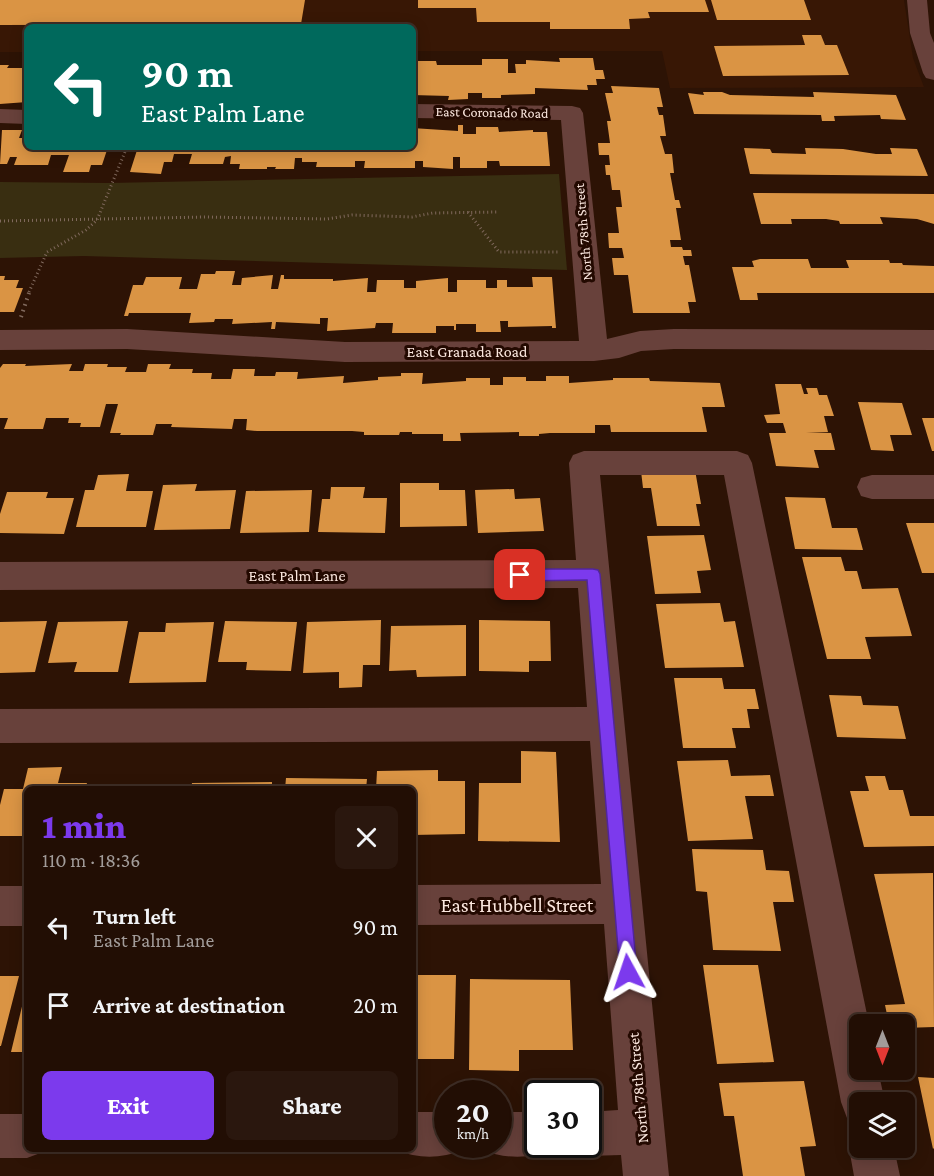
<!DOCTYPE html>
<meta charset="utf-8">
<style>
:root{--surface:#220e04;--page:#2a170e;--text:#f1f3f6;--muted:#a29c9a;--line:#3f2e26;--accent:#7c3aed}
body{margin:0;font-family:"Crimson Pro",serif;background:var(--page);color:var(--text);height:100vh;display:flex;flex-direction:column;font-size:22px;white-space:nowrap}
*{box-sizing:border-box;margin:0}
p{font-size:20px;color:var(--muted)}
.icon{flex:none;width:33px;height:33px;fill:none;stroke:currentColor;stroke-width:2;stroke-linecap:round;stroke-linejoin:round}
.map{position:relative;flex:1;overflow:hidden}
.drawer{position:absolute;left:24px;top:786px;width:392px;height:366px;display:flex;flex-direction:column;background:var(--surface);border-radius:9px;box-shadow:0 3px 15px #0003,0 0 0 2px var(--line)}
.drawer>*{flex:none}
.guide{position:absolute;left:24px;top:24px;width:392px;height:126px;border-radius:9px;box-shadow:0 3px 15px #0003,0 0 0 2px var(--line);background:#00695c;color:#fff;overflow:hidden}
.needle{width:39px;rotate:180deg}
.buttons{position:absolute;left:849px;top:1014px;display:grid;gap:12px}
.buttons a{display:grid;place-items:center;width:66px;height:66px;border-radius:9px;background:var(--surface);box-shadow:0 3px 15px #0003,0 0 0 2px var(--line);font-size:30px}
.speed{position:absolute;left:434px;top:1080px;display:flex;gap:12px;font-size:30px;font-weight:700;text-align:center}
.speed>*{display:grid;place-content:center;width:78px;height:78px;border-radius:50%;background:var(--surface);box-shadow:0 3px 15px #0003,0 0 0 2px var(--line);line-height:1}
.speed small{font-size:15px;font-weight:400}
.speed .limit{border:3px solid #111;border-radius:9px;background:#fff;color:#111}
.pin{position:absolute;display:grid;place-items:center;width:51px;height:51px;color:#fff;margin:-26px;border-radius:12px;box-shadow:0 3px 9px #0006}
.me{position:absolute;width:66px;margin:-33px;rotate:355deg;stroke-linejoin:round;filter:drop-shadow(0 0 4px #0008)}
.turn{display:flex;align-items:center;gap:21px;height:126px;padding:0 18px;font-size:27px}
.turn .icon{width:78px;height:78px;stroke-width:2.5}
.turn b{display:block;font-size:42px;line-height:51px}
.round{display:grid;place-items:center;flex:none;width:63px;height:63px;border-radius:9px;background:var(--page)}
.overview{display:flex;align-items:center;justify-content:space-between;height:102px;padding:0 18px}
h1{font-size:36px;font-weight:800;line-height:45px;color:var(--accent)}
.primary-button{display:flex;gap:12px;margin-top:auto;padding:12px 18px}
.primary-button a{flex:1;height:69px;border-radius:9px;background:var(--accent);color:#fff;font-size:24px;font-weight:800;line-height:69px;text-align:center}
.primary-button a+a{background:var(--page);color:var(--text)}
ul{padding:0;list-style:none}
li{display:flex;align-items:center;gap:18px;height:78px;padding:0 18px}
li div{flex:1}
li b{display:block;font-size:22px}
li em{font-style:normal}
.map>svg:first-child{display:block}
.built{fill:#381705}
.green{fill:#392e11}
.building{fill:#da9444}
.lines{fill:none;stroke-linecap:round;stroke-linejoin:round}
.path-far1{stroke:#80695d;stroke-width:3;stroke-dasharray:1 3;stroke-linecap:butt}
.path{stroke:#80695d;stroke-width:4;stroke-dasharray:1.5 4.5;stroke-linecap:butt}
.minor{fill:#68413b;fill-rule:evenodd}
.route{fill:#7c3aed;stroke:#51269a;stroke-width:1.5}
.labels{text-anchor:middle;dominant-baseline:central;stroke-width:6;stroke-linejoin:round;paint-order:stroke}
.far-street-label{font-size:14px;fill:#fbe7de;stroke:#230900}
.street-label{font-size:16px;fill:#fbe7de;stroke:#230900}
.near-street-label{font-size:20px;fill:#fbe7de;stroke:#230900}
</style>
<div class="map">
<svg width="934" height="1176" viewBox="0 0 934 1176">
<rect width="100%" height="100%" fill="#2d1305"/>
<!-- built -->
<path class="built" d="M0,0H904L913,58L924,87L670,88L662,51H413L412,27H27V52H0Z"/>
<!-- green -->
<path class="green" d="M559,174L567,270L84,256L0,258V182L109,183Z"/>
<!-- building -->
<path class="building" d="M0,0H305L301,24L0,25Z
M418,0H705L709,12H648L650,18L629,19L630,29H550V22H477L476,8H418Z
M711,0H804L811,20H717Z
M802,35H821L825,45H837L849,75L723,76L714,46L805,45Z
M559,58H593L595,70H603L605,79H596L597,85H587L588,90L535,88V94L501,95V98H482V93H468V99L448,100L449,96L412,95V61H436L437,65H482V59H508V73H516L515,64H526V60L560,62Z
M0,65H9L7,68H27V102L0,104Z
M611,86L659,88L663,107H657L659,115H663L666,136H660L665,154H672L674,173H670L675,200H679L681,208H676L681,240H670L671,247H682L683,250H691L692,256H683L685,265H689L696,302H688L690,313H633L628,275H614L612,258H624L622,248H609L608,233H619L616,207H622L620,190H612L610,175H606L605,165H610L609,155H599L598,143H610L607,121H611L605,93H613Z
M703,92H722L730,95L814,97L813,92L896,95L906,120L881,119L880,115L834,116L835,121H822L821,115L694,114L688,93L704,95Z
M458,125H463V134H476V127H498L499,132L533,130V132H547L550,166H500L499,161H487V168H460V157H453V169L423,167V161H415V168H364L365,161H355V167H316L317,162H302V158H295L294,169H275L276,167H267V169H239L240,164H230L231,156L225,157L223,164H189L192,154H174L172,162H164L161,174L130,172L138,147H412V128L458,131Z
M2,130H22L19,138H27V147H108L102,165H91L89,172H63L69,155H51L48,165H14L17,157H10L7,164H0Z
M744,148L770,149L772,153L806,154L805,148L843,149L876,154H892L890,148L917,149L928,176L750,174Z
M753,193L934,194V224L917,219L880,217L883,224H840L839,221L826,219H791L792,224H761Z
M760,259H808L811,268H849L846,260H889L890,263H902L903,265L934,266V293H757L758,300H740L732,267H754L752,261Z
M216,271H235L232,285H241L242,278L273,275L271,289H278L281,275H284V279H333V281L368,278L367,292H376L377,280H404V288H416V281L448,278V292H457V280H486V288H497V280H507V287H533L532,277H552L556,328H552V326L508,327V321H500L501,332H476V324H456V330H454V326H436V333H392L393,323H376L375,328L327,331L328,318H320V324L276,322L275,329H271L272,322L232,324L233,319H215L214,322L189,323L191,313H129L128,316H124L133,285H143L146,277H182L179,289H197L201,274H215Z
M0,276H5L4,280H19L16,288H23L14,312H0Z
M3,364H26L25,366L72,364L69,371H83L85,364H108L107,367H127L125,372H146L148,364H171L169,369H193L192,373H212L211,379H231L233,369H255L254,376H275L276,372H298L297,379L344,376L343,383L378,380V377L401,376V373H423L422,384L466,381V378H490V385H503V377H526V381H546V376H569V383L613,380V378H649L650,381L720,383L725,407H702L707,432H611L610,425H595V433H550L539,434V436H519V432L460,433L461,441H443V434H412V432H400L399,435H364V432L352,431H257L246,430L247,419H234L232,429L171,427L172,424H156L153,435H120L121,433H110L118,404H106L100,427H80L81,423H68L69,418H46L43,429H4L8,418H0V368Z
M775,384H801L804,394H808L806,388H817L819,395H827L834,416H824L828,432H806L831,433L835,450H814L819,468L776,466L769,433H786L783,423H767L764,415L780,414Z
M858,402L902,403L912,435H890L894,451L871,450Z
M922,418H934V451H932Z
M695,470L701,504H696L700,526H657L651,488H643L641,471Z
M129,474L126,491H153L146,527H76L85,490H94L98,475Z
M400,483H439V490H465L467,526L400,527Z
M197,484L195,491L236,490L230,529L154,530L163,485Z
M331,487H365L363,498H387L385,533L318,532L322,499H330Z
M514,489L515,499L540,498L544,531L478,533L475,490Z
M312,490L309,532L240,533L246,491Z
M7,492H48L46,498H74L64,534L0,533V514Z
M785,497L825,498L832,528H857L863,550L795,549Z
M906,523H934V573H922Z
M704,535L711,570L697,571L701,593L655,594L647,536Z
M802,557H841L845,571H857L862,589L898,588L912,636L865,637L871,659H827Z
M720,603L724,622L735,621L744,667L665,668L656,604Z
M381,620L380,665H363L362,687L339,688V672L303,673L307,622Z
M479,620L550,621L551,661H529V672L479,671Z
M47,621L35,672L0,673V622Z
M128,621L118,672H74L77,662L48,663L58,622Z
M225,621L297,622L291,671L246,670L247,662H218Z
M214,622L206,682L129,683L139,632H165L166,623Z
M466,625V676L417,677L416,670L389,671L391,626Z
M674,678H722L724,689H755L759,709H747L750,728H732L736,748H683Z
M829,695L861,696L863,705L898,706L906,739L837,737Z
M521,751L556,752L560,842L478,841L479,783H521Z
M728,760L731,776L770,775L774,796H745L753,839L688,841L677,761Z
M62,767L58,783H87L85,789H27V836H0V805L4,789H23L28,768Z
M438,770V781H465V834L412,835V789H376L377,771Z
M865,776H885L889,790H903L910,816H934V846L864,847L850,791H869Z
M286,778L367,779L366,789H285Z
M272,782V789H191L192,783Z
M692,849L763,850L766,870L789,871L794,902H773L781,951L713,950L707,892L696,891Z
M933,873L934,1027L904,1028V1024H889L885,1005L905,1004L874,874Z
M703,965H758L774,1062L717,1064Z
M412,975H456L454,1059H412Z
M0,976H19L1,1046H0Z
M470,979L570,980L573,1050H519V1071L469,1070Z
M26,990L27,1052H11Z
M918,1077L934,1078V1148L933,1149Z
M804,1081L816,1146L800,1147L805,1176H743L734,1116H724L719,1083Z"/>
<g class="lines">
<!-- path-far1 -->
<path class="path-far1" d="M468,212L499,252H558
M0,221L205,217L327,219L352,215L412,217L433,213L497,212
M29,292L47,252L86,230L97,220L127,147"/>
<!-- path -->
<path class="path" d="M21,317L30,290"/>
<!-- minor -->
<path class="minor" d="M907,0H927L930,33L934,43V80L926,78L923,73L910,33Z
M412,104L572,106L580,108L583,113L607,339L640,331L674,329L934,330V350L674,349L641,351L619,358L594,361L345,362L127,349L0,350V330L127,329L345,342L579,341L561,120L412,118Z
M0,109L27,110V124L0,123Z
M584,451H737L748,455L752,463L869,1024H860V1070H878L885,1102H860V1123L847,1118L841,1102L724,475H600L669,1176H623L621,1155L588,1156L572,1150L570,1144H588V1112L618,1110L604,924L412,925V885L601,884L590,741L0,743V709L587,707L578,588L0,590V562L576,560L569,463L573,455Z
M872,475H934V499H872L861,496L857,487L861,478Z
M0,886H27V926H0Z
M412,1112H447V1144H465L463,1150C441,1159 418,1159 396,1150L412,1149Z
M498,1112H537V1144H555L553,1150C530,1159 505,1159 482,1150L480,1144H498Z
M0,1114H27V1149H44L43,1152L27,1158H0Z
M860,1131V1148H894L900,1176H854L849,1148L856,1132Z"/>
</g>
<!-- route -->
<path class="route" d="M520,569H593L598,570L600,574L637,972L634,978L628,981L622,978L620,972L587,580L520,581L515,579L513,575L515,571Z"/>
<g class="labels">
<!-- far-street labels -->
<g class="far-street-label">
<text transform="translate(492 112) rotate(1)">East Coronado Road</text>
<text transform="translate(583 232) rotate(-95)">North 78th Street</text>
</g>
<!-- street labels -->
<g class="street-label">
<text x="467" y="351">East Granada Road</text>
<text x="297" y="575">East Palm Lane</text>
<text transform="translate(638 1088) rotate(-95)">North 78th Street</text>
</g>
<!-- near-street labels -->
<g class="near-street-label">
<text x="517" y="905">East Hubbell Street</text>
</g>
</g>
</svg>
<div class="buttons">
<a><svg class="needle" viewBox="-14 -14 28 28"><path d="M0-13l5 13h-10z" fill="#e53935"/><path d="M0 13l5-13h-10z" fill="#a29c9a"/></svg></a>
<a><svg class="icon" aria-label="layers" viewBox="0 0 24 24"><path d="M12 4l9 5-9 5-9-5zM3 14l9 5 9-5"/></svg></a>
</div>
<div class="speed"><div>20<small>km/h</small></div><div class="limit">30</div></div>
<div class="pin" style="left:520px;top:575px;background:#d93025"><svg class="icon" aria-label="arrive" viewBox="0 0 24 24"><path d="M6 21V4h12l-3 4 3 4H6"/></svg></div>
<svg class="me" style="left:628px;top:972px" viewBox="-20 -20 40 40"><path d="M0-17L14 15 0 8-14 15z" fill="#7c3aed" stroke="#fff" stroke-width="4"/></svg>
<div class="guide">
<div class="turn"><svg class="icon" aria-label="left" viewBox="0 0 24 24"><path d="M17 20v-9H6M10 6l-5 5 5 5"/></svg><div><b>90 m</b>East Palm Lane</div></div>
</div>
<section class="drawer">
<div class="overview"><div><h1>1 min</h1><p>110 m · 18:36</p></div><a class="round"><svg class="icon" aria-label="close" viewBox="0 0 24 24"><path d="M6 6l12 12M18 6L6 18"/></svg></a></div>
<ul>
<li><svg class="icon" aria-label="left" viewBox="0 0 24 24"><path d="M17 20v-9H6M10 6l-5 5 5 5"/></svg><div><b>Turn left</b><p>East Palm Lane</p></div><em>90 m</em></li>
<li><svg class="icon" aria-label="arrive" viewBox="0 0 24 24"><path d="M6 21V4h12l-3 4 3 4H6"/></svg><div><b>Arrive at destination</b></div><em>20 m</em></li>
</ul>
<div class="primary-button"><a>Exit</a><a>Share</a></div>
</section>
</div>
